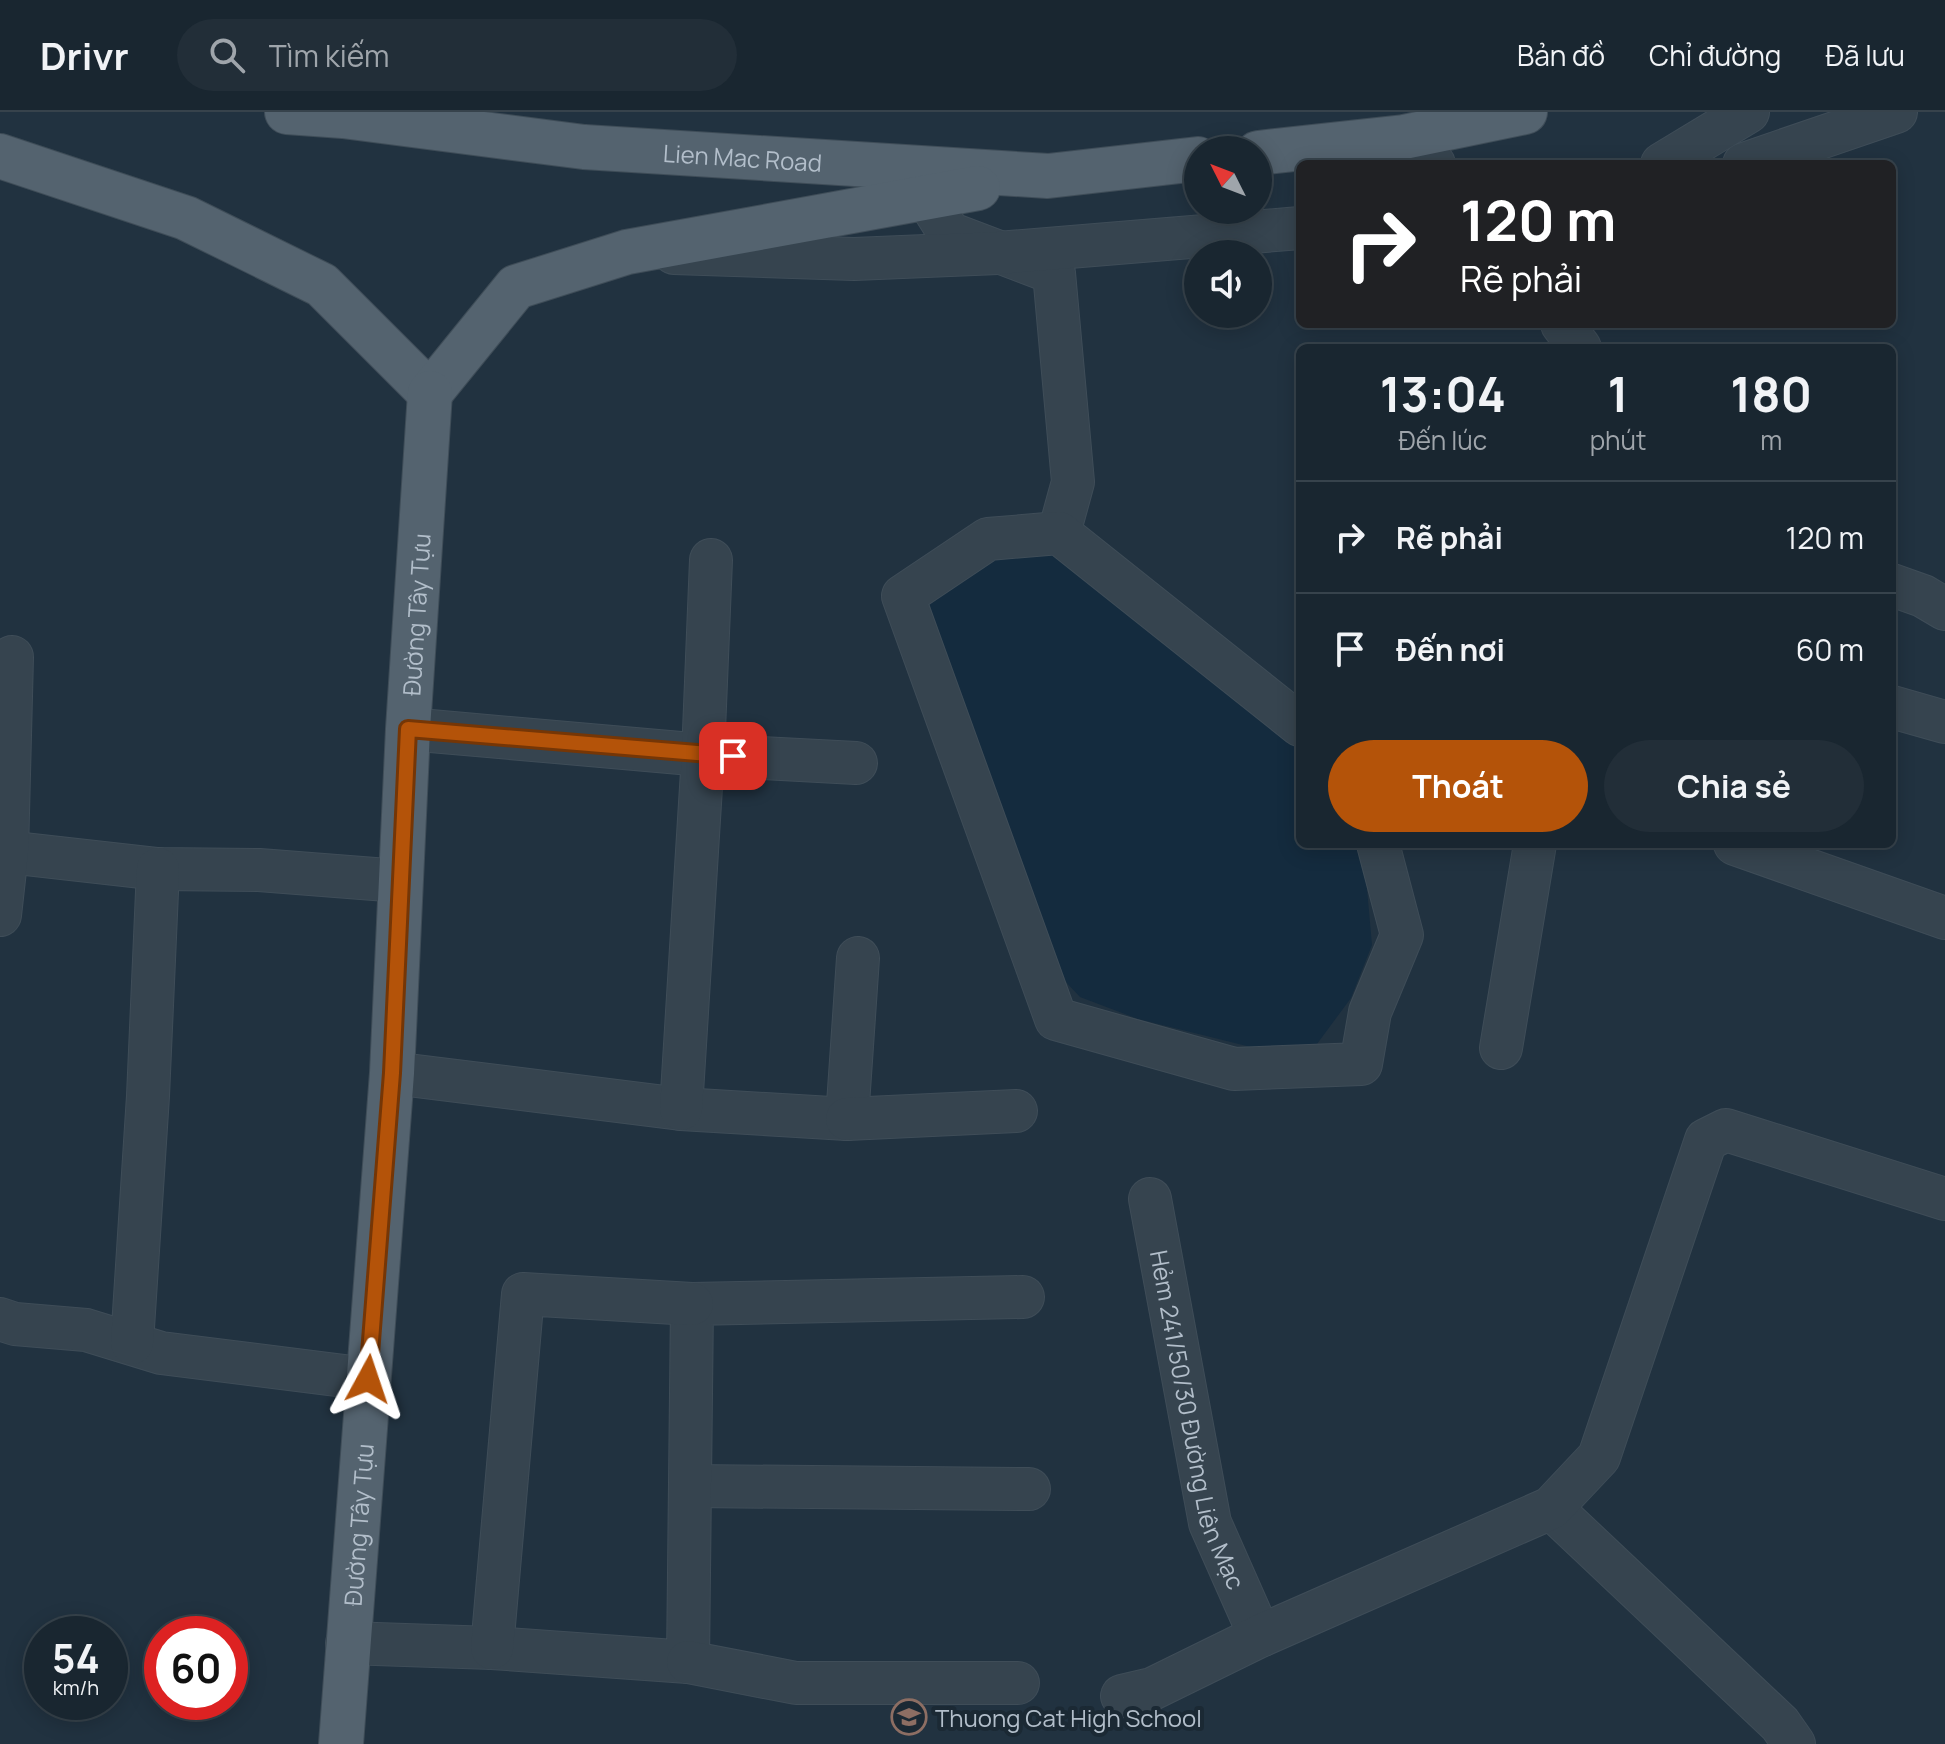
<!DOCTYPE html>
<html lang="vi">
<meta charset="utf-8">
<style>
:root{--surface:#192630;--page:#222e38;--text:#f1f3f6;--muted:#9fa5ab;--line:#37434c;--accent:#b45309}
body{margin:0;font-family:Manrope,sans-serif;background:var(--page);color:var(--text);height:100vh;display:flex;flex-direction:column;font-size:30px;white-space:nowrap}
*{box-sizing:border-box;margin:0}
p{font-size:26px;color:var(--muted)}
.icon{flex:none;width:44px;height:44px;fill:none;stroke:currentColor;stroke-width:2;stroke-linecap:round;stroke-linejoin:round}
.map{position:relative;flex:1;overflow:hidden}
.drawer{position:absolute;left:1296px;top:232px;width:600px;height:504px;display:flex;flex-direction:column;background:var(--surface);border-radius:12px;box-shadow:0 4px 20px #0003,0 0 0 2px var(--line)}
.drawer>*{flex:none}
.guide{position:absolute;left:1296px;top:48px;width:600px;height:168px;border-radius:12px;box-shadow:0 4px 20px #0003,0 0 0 2px var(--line);background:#202124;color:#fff;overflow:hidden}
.needle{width:52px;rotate:312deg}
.controls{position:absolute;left:1184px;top:24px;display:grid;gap:16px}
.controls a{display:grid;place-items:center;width:88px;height:88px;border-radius:50%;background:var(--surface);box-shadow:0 4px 20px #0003,0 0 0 2px var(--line);font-size:40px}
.speed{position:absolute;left:24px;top:1504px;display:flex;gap:16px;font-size:40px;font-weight:700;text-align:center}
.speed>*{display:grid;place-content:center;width:104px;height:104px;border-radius:50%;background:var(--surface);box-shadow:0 4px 20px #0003,0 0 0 2px var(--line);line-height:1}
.speed small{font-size:20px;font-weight:400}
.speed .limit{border:12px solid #d22;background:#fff;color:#111}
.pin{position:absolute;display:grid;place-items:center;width:68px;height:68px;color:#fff;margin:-34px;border-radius:16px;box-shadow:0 4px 12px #0006}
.me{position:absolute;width:88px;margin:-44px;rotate:5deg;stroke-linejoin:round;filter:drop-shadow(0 0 6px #0008)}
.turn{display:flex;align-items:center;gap:28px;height:168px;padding:0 32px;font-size:36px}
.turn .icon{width:104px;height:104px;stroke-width:2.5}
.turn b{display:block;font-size:56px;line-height:68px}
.eta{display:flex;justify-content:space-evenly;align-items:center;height:136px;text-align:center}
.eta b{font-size:48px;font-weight:700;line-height:56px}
.cta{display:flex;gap:16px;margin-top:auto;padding:16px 32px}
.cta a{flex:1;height:92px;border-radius:48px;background:var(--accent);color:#fff;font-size:32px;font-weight:700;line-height:92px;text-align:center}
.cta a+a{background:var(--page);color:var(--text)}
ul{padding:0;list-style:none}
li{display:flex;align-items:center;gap:24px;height:112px;padding:0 32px;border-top:2px solid var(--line)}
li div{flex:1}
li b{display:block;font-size:30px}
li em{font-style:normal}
header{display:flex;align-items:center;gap:48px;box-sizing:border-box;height:112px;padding:0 40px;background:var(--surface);border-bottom:2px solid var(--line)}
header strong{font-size:38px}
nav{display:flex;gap:44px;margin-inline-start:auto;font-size:28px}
.search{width:560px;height:72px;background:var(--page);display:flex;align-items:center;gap:20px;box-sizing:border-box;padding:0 28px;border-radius:44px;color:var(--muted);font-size:30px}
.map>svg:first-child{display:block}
.water{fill:#142b3e}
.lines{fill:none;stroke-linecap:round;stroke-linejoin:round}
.minor-casing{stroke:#3f4d58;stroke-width:44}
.major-casing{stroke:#3f4d58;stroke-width:46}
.minor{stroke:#36444f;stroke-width:42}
.major{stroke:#54636f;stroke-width:44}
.route-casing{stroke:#753606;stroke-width:20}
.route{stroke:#b45309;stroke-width:14}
.labels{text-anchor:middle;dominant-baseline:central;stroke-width:8;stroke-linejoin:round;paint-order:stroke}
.street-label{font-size:24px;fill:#b2beca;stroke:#1b2934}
.poi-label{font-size:24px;fill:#b2beca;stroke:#1b2934;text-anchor:start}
</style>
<header>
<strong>Drivr</strong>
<div class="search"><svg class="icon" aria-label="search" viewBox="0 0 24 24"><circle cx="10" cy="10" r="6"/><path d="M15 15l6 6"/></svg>Tìm kiếm</div>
<nav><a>Bản đồ</a><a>Chỉ đường</a><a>Đã lưu</a></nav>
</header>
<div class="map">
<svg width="1945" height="1632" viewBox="0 0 1945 1632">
<rect width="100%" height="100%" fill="#213240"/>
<!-- water -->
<path class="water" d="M1002,435L1044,436L1300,631V732H1363L1372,833L1351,886L1314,936L1275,941L1138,907L1080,885L1064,868L920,507L935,475Z"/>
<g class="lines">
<defs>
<g id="minor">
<path d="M1404,25L1434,52"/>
<path d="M1662,52L1748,0"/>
<path d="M1744,52L1896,0"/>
<path d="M927,86L949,121L1054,161L1073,370L1059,421"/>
<path d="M674,141L854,147L998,141L1300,116"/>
<path d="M1562,212L1580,236"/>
<path d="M1892,473L1923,484L1945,497"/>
<path d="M1892,595L1945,610"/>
<path d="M1300,613L1059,421L988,427L903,484L1056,907L1234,957L1361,952L1370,900L1402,823L1378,732"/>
<path d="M408,617L703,643L856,651"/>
<path d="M1735,732L1945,806"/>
<path d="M7,740L158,757L259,758L400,769"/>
<path d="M0,803L7,740L12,545"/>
<path d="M1501,936L1535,732"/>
<path d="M392,961L681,997L847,1007L858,846"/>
<path d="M681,997L703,643L711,448"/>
<path d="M847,1007L1016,999"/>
<path id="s1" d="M1150,1087L1210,1411L1260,1524"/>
<path d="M0,1207L15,1212L86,1218L161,1241L368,1267"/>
<path d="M132,1231L148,984L158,757"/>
<path d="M692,1374L1029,1377"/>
<path d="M1551,1396L1780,1612L1794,1632"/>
<path d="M347,1531L492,1536L688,1550L692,1192L1023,1185"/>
<path d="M492,1536L523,1182L692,1192"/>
<path d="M688,1550L796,1571H1018"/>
<path d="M1122,1584L1152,1577L1260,1524L1551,1396L1599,1345L1706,1028L1726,1018L1945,1087"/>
</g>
<g id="major">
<path id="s2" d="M287,0L343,4L584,35L1048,64L1198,47"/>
<path d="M1258,41L1404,25L1525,0"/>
<path d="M0,44L186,106L322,173L430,281"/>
<path d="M430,281L516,175L627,140L978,76"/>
<path id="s3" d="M341,1632L392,961L408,617L430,281"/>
</g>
</defs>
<!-- minor casing -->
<use href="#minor" class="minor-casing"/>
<!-- major casing -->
<use href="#major" class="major-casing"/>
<!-- minor -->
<use href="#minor" class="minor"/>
<!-- major -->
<use href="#major" class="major"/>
</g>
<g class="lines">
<defs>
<path id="route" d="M368,1267L392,961L408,617L733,644"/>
</defs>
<!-- route casing -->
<use href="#route" class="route-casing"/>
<!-- route -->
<use href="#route" class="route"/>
</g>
<!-- icons -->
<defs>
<symbol id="school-ring" viewBox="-11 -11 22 22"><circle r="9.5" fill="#1b2934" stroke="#8d6e63" stroke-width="1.5"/><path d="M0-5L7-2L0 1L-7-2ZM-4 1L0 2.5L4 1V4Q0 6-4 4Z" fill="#8d6e63"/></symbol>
</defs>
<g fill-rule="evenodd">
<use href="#school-ring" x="889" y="1585" width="40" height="40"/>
</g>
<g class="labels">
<!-- street labels -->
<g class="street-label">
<text stroke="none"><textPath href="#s2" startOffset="458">Lien Mac Road</textPath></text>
<text stroke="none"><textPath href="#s3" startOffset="1132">Đường Tây Tựu</textPath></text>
<text stroke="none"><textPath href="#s1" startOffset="226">Hẻm 241/50/30 Đường Liên Mạc</textPath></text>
<text stroke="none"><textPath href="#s3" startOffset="220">Đường Tây Tựu</textPath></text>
</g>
<!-- poi labels -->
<g class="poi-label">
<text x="935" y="1605">Thuong Cat High School</text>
</g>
</g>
</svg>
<div class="controls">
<a><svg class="needle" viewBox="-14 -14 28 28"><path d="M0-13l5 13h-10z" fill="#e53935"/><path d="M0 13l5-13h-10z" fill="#9fa5ab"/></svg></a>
<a><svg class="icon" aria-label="sound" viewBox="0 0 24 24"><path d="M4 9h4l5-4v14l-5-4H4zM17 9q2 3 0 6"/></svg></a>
</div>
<div class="speed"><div>54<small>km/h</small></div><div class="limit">60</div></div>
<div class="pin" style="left:733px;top:644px;background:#d93025"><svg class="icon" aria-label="arrive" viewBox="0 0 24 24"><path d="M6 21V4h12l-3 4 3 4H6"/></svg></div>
<svg class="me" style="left:368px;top:1267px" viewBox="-20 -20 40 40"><path d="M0-17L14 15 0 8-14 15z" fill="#b45309" stroke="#fff" stroke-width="4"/></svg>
<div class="guide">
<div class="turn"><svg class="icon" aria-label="right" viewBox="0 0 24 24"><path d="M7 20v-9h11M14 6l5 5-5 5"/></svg><div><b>120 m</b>Rẽ phải</div></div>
</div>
<section class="drawer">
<div class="eta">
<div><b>13:04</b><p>Đến lúc</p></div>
<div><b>1</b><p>phút</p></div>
<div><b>180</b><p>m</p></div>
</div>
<ul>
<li><svg class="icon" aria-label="right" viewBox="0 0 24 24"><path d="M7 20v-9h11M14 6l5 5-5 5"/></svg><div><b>Rẽ phải</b></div><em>120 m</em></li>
<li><svg class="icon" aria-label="arrive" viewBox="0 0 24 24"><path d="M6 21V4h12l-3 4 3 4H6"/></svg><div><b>Đến nơi</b></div><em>60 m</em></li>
</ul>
<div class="cta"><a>Thoát</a><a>Chia sẻ</a></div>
</section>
</div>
